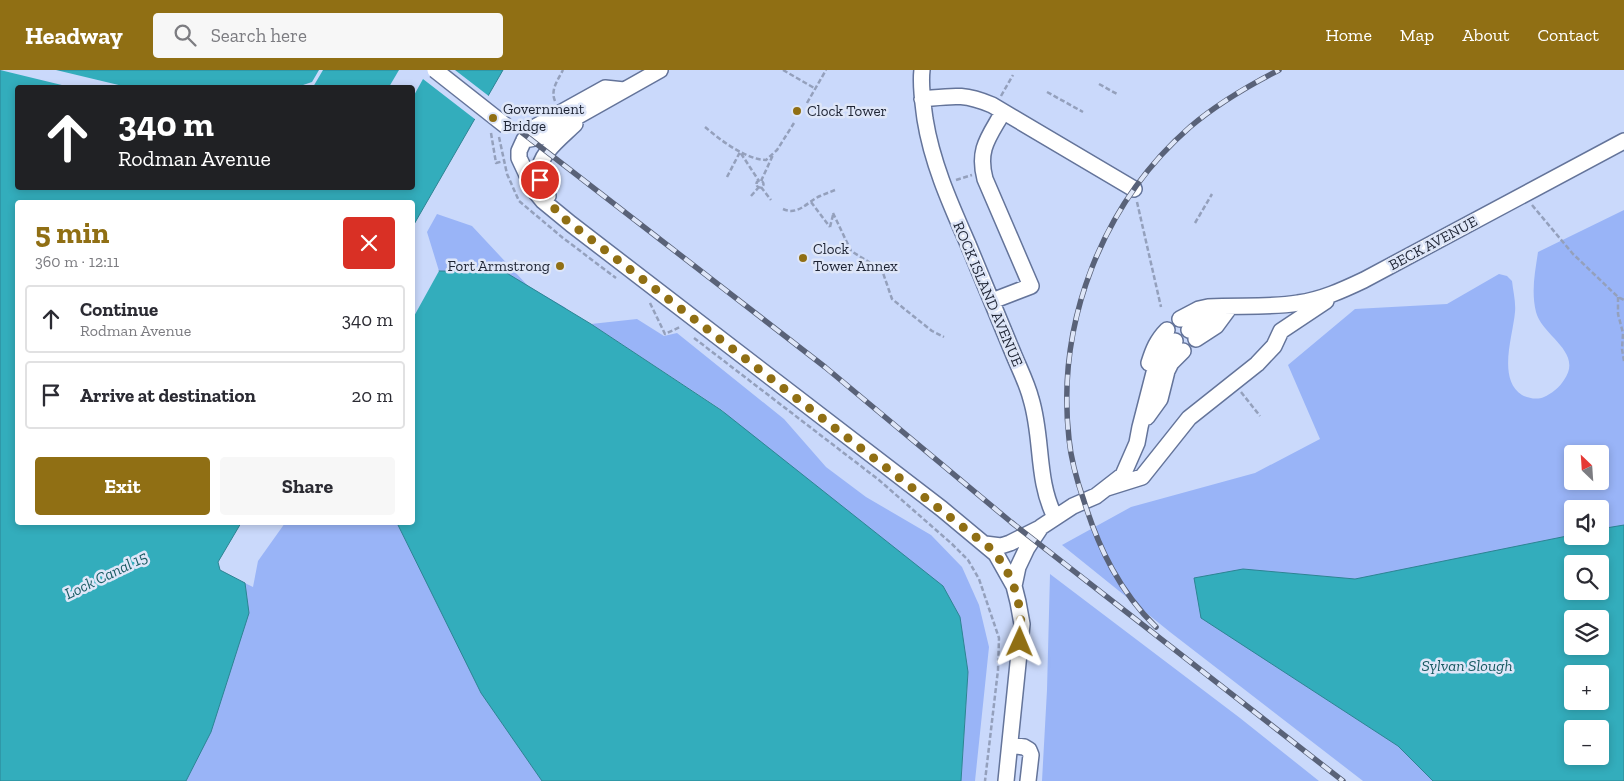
<!DOCTYPE html>
<meta charset="utf-8">
<style>
:root{--surface:#fff;--page:#f7f7f7;--text:#2b2b33;--muted:#7c7c81;--line:#e1e1e2;--accent:#906f14}
body{margin:0;font-family:"Zilla Slab",serif;background:var(--page);color:var(--text);height:100vh;display:flex;flex-direction:column;font-size:19px;white-space:nowrap}
*{box-sizing:border-box;margin:0}
p{font-size:16px;color:var(--muted)}
.icon{flex:none;width:28px;height:28px;fill:none;stroke:currentColor;stroke-width:2;stroke-linecap:round;stroke-linejoin:round}
.map{position:relative;flex:1;overflow:hidden}
.drawer{position:absolute;left:15px;top:130px;width:400px;height:325px;display:flex;flex-direction:column;background:var(--surface);border-radius:5px;box-shadow:0 2px 8px #0003}
.drawer>*{flex:none}
.banner{position:absolute;left:15px;top:15px;width:400px;height:105px;border-radius:5px;box-shadow:0 2px 8px #0003;background:#202124;color:#fff;overflow:hidden}
.needle{width:32px;rotate:335deg}
.fabs{position:absolute;left:1564px;top:375px;display:grid;gap:10px}
.fabs a{display:grid;place-items:center;width:45px;height:45px;border-radius:5px;background:var(--surface);box-shadow:0 2px 8px #0003;font-size:25px}
.pin{position:absolute;display:grid;place-items:center;width:42px;height:42px;color:#fff;margin:-21px;border:2px solid #fff;border-radius:50%;box-shadow:0 1px 5px #0007}
.me{position:absolute;width:55px;margin:-28px;rotate:1deg;stroke-linejoin:round;filter:drop-shadow(0 0 4px #0008)}
.turn{display:flex;align-items:center;gap:18px;height:105px;padding:0 20px;font-size:22px}
.turn .icon{width:65px;height:65px;stroke-width:2.5}
.turn b{display:block;font-size:35px;line-height:42px}
.round{display:grid;place-items:center;flex:none;width:52px;height:52px;border-radius:5px;background:var(--page)}
.summary{display:flex;align-items:center;justify-content:space-between;height:85px;padding:0 20px}
h1{font-size:30px;font-weight:700;line-height:38px;color:var(--accent)}
.button{display:flex;gap:10px;margin-top:auto;padding:10px 20px}
.button a{flex:1;height:58px;border-radius:5px;background:var(--accent);color:#fff;font-size:20px;font-weight:700;line-height:58px;text-align:center}
.button a+a{background:var(--page);color:var(--text)}
ul{padding:0;list-style:none}
li{display:flex;align-items:center;gap:15px;height:68px;margin:0 10px 8px;padding:0 10px;border:2px solid var(--line);border-radius:5px}
li div{flex:1}
li b{display:block;font-size:19px}
li em{font-style:normal}
header{display:flex;align-items:center;gap:30px;box-sizing:border-box;height:70px;padding:0 25px;background:var(--accent);color:#fff}
header strong{font-size:24px}
nav{display:flex;gap:28px;margin-inline-start:auto;font-size:18px}
.search{width:350px;height:45px;background:var(--page);display:flex;align-items:center;gap:12px;box-sizing:border-box;padding:0 18px;border-radius:5px;color:var(--muted);font-size:19px}
.map>svg:first-child{display:block}
.green{fill:#99b4f7;fill-rule:evenodd}
.water{fill:#33adbc;stroke:#2d8493;fill-rule:evenodd}
.pier{fill:#cad9fb}
.lines{fill:none;stroke-linecap:round;stroke-linejoin:round}
.minor-casing{stroke:#64749a;stroke-width:18}
.path{stroke:#94a0bc;stroke-width:2.5;stroke-dasharray:5 2.5;stroke-linecap:butt}
.minor{stroke:#fff;stroke-width:15}
.rail-casing{stroke:#596278;stroke-width:5.5}
.rail{stroke:#dee6f8;stroke-width:4;stroke-dasharray:11;stroke-linecap:butt}
.minor-bridge-casing{stroke:#64749a;stroke-width:18;stroke-linecap:butt}
.minor-bridge{stroke:#fff;stroke-width:15}
.route{stroke:#906f14;stroke-width:9;stroke-dasharray:0 16.2}
.poi-dot{fill:#906f14;stroke:#dee6f8;stroke-width:2}
.labels{text-anchor:middle;dominant-baseline:central;stroke-width:5;stroke-linejoin:round;paint-order:stroke}
.poi-label{font-size:15px;fill:#1e2434;stroke:#dee6f8;text-anchor:start}
.street-label{font-size:15px;fill:#1e2434;stroke:#dee6f8}
.water-label{font-size:16px;font-style:italic;fill:#185a62;stroke:#dee6f8}
</style>
<header>
<strong>Headway</strong>
<div class="search"><svg class="icon" aria-label="search" viewBox="0 0 24 24"><circle cx="10" cy="10" r="6"/><path d="M15 15l6 6"/></svg>Search here</div>
<nav><a>Home</a><a>Map</a><a>About</a><a>Contact</a></nav>
</header>
<div class="map">
<svg width="1624" height="711" viewBox="0 0 1624 711">
<rect width="100%" height="100%" fill="#cad9fb"/>
<!-- green -->
<path class="green" d="M1624,140V711H1363L1170,562L1062,475L1131,437L1255,403L1320,369L1288,295L1355,239L1447,234L1499,204L1507,206L1512,211C1513,221 1516,232 1515,242C1513,266 1497,309 1522,325C1528,328 1537,330 1544,327C1551,324 1560,317 1564,310C1584,282 1542,266 1536,242C1531,221 1535,203 1538,182ZM1572,384H1600V411H1572ZM1572,439H1600V466H1572ZM1572,494H1600V521H1572ZM1572,549H1600V576H1572ZM1572,604H1600V631H1572ZM1572,659H1600V686H1572Z
M437,144L472,156L528,216L566,238L412,234L439,201L427,162Z
M637,249L664,266L677,263L784,349L826,397L866,427L931,465L962,497L979,535L989,577L975,711H961L968,602L722,340L591,254Z
M412,452L590,711H136L222,502L253,517L258,491L285,453Z
M1050,504L1240,648L1319,711H1042L1047,620Z"/>
<!-- water -->
<path class="water" d="M0,0H503L413,156L412,132H18V452L241,453L218,492L220,500L245,513L249,543L211,662L186,711H0ZM18,18H412V118H18Z
M439,201L505,202L591,254L721,340L943,516L960,547L968,602L961,711H542L481,623L397,453L412,452L413,233L424,209Z
M1624,455V711H1433L1398,676L1201,548L1194,508L1243,499L1355,509L1572,465L1600,466V459ZM1572,494H1600V521H1572ZM1572,549H1600V576H1572ZM1572,604H1600V631H1572ZM1572,659H1600V686H1572Z"/>
<!-- pier -->
<path class="pier" d="M0,0H56L127,17H70Z
M319,0H323L313,17H297L312,12Z
M399,0H455L490,27L452,92L476,50L423,9L413,27L412,18L389,17Z
M436,200L439,201L413,248L412,227L422,208Z"/>
<g class="lines">
<defs>
<path id="minor" d="M922,0C920,16 923,33 925,49C932,93 950,133 968,174C983,210 998,247 1013,283C1019,298 1027,313 1031,329C1043,368 1036,410 1055,447
M624,20L605,18L533,58L524,70L519,81V88L534,120L543,131L571,154L942,439L996,484L1014,516L1018,532L1022,554L1006,711
M922,29C953,26 963,23 992,35L1134,119
M524,70L541,67L660,0
M548,126C545,119 539,112 539,104C538,84 562,67 575,54
M992,231L1031,216L985,109C977,79 989,67 1003,42
M1180,249L1199,239L1208,237C1238,235 1269,238 1298,233C1321,230 1343,220 1364,210L1624,71
M1189,260L1220,243
M1196,269L1216,256L1230,237
M1149,293C1153,280 1157,270 1167,260
M1147,347L1160,329L1167,301L1171,293L1183,281
M1107,418L1142,407L1189,348L1257,294L1274,276L1281,261L1326,231
M985,474L1001,476L1010,473L1040,458
M1014,516L1018,497L1027,478L1041,457L1073,436L1096,426L1123,405L1137,373L1140,357L1158,287L1175,271
M1010,675L1024,677L1029,680L1031,685L1028,711"/>
</defs>
<!-- minor casing -->
<use href="#minor" class="minor-casing"/>
<!-- path -->
<path class="path" d="M783,0L816,19
M1099,14L1117,24
M1047,22L1083,42
M1001,26L1013,5
M555,31C550,20 558,10 563,0
M807,33L826,0
M513,43H531
M705,57C720,70 747,90 766,90L777,80L794,53
M491,63L496,93L504,91
M499,67L507,104L519,131L563,168L616,208
M727,107L740,82L759,111
M956,110L972,105
M756.5 114a3.5 3.5 0 1 1 7 0a3.5 3.5 0 1 1-7 0Z
M761,111L773,85
M761,117L771,130
M751,126L759,117
M811,132L830,157
M1137,132L1161,237
M1532,135L1573,184L1618,227L1624,230
M783,139C798,146 807,132 820,126C825,124 830,122 835,120
M833,143L851,181L882,200L892,229L932,261L944,267
M1195,153L1212,124
M830,157L833,145
M1618,227V244L1623,263L1622,279L1624,291
M650,233L665,264L680,257
M694,268L879,410L952,474L968,490L979,509L999,568L998,600L985,711
M1241,322L1260,346"/>
<!-- minor -->
<use href="#minor" class="minor"/>
<defs>
<path id="rail" d="M441,0L825,297L1011,452L1343,711
M1156,557C1120,522 1099,479 1084,431C1077,411 1071,390 1069,369C1056,253 1102,134 1190,57C1217,34 1248,16 1279,0"/>
</defs>
<!-- rail casing -->
<use href="#rail" class="rail-casing"/>
<!-- rail -->
<use href="#rail" class="rail"/>
<defs>
<path id="minor-bridge" d="M435,0L506,56"/>
</defs>
<!-- minor-bridge casing -->
<use href="#minor-bridge" class="minor-bridge-casing"/>
<!-- minor-bridge -->
<use href="#minor-bridge" class="minor-bridge"/>
</g>
<g class="lines">
<!-- route -->
<path class="route" d="M540,110L557,143L990,478C1014,503 1024,538 1020,572"/>
</g>
<!-- markers -->
<g class="poi-dot">
<circle cx="797" cy="41" r="5"/>
<circle cx="493" cy="48" r="5"/>
<circle cx="803" cy="188" r="5"/>
<circle cx="560" cy="196" r="5"/>
</g>
<g class="labels">
<!-- poi labels -->
<g class="poi-label">
<text x="503" y="39">Government<tspan x="503" dy="17">Bridge</tspan></text>
<text x="807" y="41">Clock Tower</text>
<text x="813" y="179">Clock<tspan x="813" dy="17">Tower Annex</tspan></text>
<text x="550" y="196" text-anchor="end">Fort Armstrong</text>
</g>
<!-- street labels -->
<g class="street-label">
<text transform="translate(1433 173) rotate(-28)">BECK AVENUE</text>
<text transform="translate(988 224) rotate(67)">ROCK ISLAND AVENUE</text>
</g>
<!-- water labels -->
<g class="water-label">
<text transform="translate(106 505) rotate(-26)">Lock Canal 15</text>
<text x="1467" y="595">Sylvan Slough</text>
</g>
</g>
</svg>
<div class="fabs">
<a><svg class="needle" viewBox="-14 -14 28 28"><path d="M0-13l5 13h-10z" fill="#e53935"/><path d="M0 13l5-13h-10z" fill="#7c7c81"/></svg></a>
<a><svg class="icon" aria-label="sound" viewBox="0 0 24 24"><path d="M4 9h4l5-4v14l-5-4H4zM17 9q2 3 0 6"/></svg></a>
<a><svg class="icon" aria-label="search" viewBox="0 0 24 24"><circle cx="10" cy="10" r="6"/><path d="M15 15l6 6"/></svg></a>
<a><svg class="icon" aria-label="layers" viewBox="0 0 24 24"><path d="M12 4l9 5-9 5-9-5zM3 14l9 5 9-5"/></svg></a>
<a>+</a>
<a>−</a>
</div>
<div class="pin" style="left:540px;top:110px;background:#d93025"><svg class="icon" aria-label="arrive" viewBox="0 0 24 24"><path d="M6 21V4h12l-3 4 3 4H6"/></svg></div>
<svg class="me" style="left:1020px;top:572px" viewBox="-20 -20 40 40"><path d="M0-17L14 15 0 8-14 15z" fill="#906f14" stroke="#fff" stroke-width="4"/></svg>
<div class="banner">
<div class="turn"><svg class="icon" aria-label="ahead" viewBox="0 0 24 24"><path d="M12 20V5M6 11l6-6 6 6"/></svg><div><b>340 m</b>Rodman Avenue</div></div>
</div>
<section class="drawer">
<div class="summary"><div><h1>5 min</h1><p>360 m · 12:11</p></div><a class="round" style="background:#d93025;color:#fff"><svg class="icon" aria-label="close" viewBox="0 0 24 24"><path d="M6 6l12 12M18 6L6 18"/></svg></a></div>
<ul>
<li><svg class="icon" aria-label="ahead" viewBox="0 0 24 24"><path d="M12 20V5M6 11l6-6 6 6"/></svg><div><b>Continue</b><p>Rodman Avenue</p></div><em>340 m</em></li>
<li><svg class="icon" aria-label="arrive" viewBox="0 0 24 24"><path d="M6 21V4h12l-3 4 3 4H6"/></svg><div><b>Arrive at destination</b></div><em>20 m</em></li>
</ul>
<div class="button"><a>Exit</a><a>Share</a></div>
</section>
</div>
